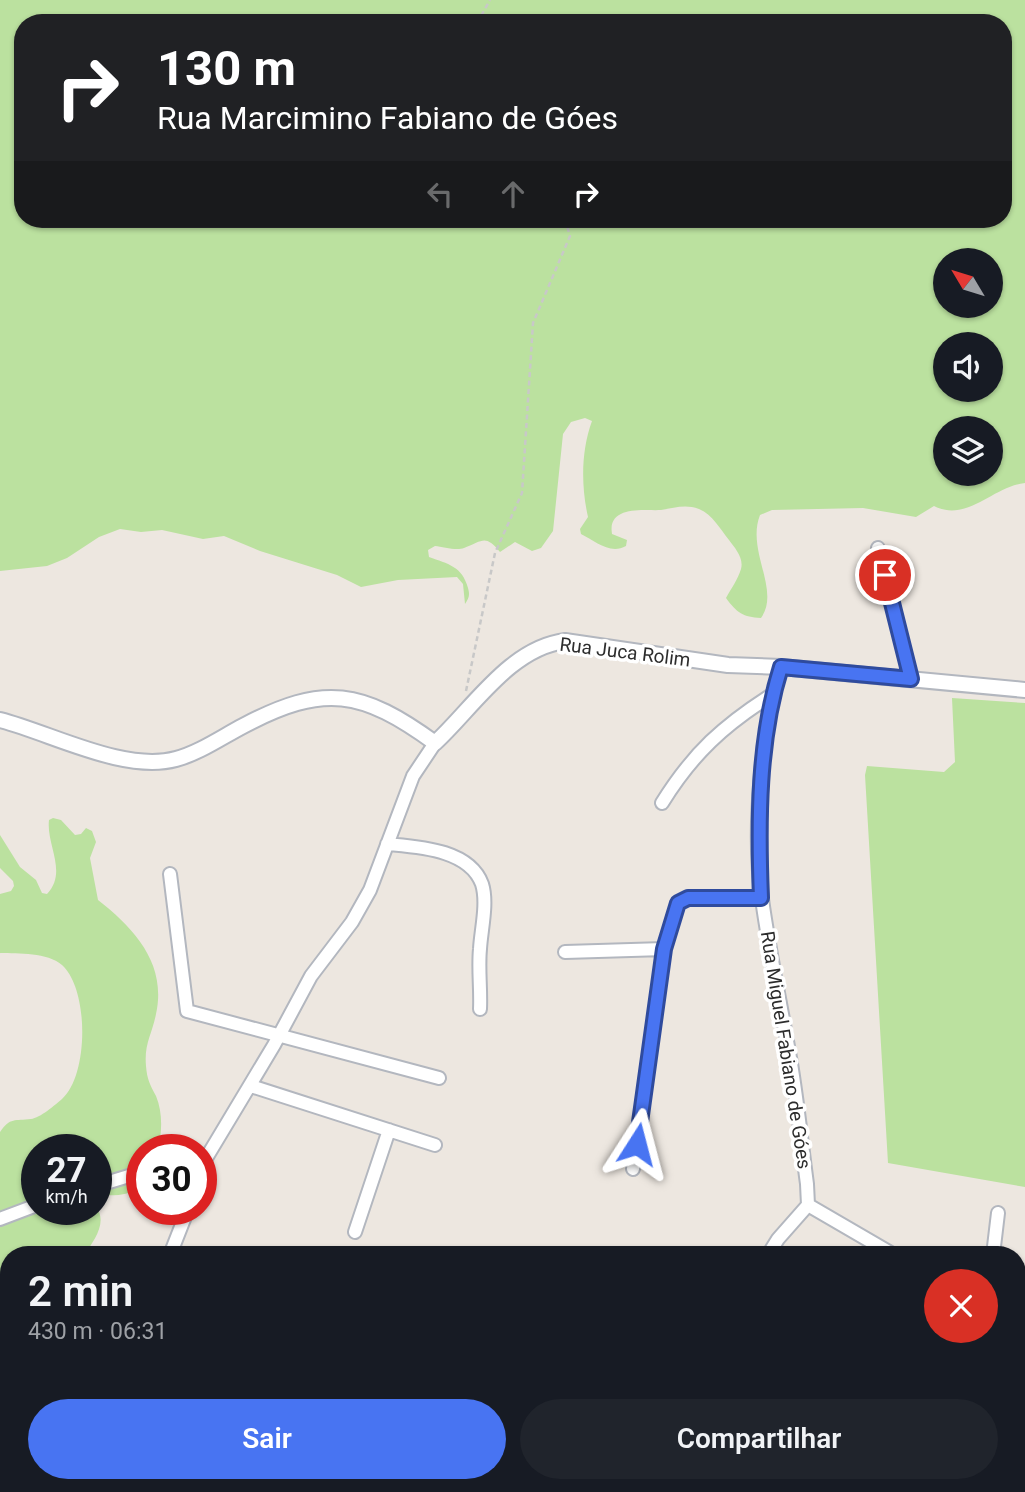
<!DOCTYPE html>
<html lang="pt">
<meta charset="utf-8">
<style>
:root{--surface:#171b24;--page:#20242c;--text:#f1f3f6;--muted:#9ea1a6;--accent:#4874f2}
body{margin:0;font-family:Roboto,sans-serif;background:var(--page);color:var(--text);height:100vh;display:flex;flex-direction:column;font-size:26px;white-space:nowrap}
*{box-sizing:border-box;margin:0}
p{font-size:23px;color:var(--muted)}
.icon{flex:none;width:38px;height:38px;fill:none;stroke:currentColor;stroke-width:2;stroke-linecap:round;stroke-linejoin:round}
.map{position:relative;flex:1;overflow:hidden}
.panel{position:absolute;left:0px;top:1246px;width:1026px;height:247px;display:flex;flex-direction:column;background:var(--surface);border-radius:28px 28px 0 0;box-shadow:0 2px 5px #0004}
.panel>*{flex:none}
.hud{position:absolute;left:14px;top:14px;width:998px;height:214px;border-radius:28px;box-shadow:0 2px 5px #0004;background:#202124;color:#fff;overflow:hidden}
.needle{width:46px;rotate:308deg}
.tools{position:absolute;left:933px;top:248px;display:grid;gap:14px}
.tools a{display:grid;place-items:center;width:70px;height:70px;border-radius:50%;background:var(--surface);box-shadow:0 2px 5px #0004;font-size:35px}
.speed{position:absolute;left:21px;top:1134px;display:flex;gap:14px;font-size:35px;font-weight:700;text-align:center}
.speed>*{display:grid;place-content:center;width:91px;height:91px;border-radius:50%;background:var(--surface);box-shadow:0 2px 5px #0004;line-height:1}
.speed small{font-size:18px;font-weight:400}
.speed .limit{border:10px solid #d22;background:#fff;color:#111}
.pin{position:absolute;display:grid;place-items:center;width:60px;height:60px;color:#fff;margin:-30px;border:4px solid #fff;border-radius:50%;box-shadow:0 2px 7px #0007}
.me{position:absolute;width:77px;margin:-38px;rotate:9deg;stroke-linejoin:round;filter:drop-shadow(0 0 5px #0008)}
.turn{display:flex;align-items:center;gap:24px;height:147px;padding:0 28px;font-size:32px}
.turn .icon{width:91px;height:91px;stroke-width:2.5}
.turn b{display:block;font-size:49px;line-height:60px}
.lanes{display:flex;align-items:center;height:66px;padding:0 28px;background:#0003;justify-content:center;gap:35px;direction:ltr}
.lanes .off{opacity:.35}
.round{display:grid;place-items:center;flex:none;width:74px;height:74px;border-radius:37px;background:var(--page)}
.head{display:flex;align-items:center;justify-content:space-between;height:119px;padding:0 28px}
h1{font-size:42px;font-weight:600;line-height:52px}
.primary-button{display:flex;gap:14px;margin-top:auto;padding:14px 28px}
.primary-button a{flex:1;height:80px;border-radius:42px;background:var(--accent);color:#fff;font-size:28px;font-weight:600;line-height:80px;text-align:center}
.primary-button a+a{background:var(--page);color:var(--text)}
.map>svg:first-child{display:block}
.green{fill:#bbe19f;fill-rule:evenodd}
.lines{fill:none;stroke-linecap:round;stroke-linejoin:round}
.minor-casing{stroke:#b3b7bf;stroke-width:16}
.tertiary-casing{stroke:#b3b7bf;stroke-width:18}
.path{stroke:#c8c8c8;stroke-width:2.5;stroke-dasharray:5 3.5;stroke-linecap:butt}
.minor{stroke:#fff;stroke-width:12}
.tertiary{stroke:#fff;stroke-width:14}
.route-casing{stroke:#2f4b9d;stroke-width:18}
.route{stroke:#4874f2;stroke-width:12}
.labels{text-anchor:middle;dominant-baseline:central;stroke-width:7;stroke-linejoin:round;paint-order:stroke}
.street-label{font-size:19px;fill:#2d2d2d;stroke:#fff}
</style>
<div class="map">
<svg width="1025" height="1492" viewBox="0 0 1025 1492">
<rect width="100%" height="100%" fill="#ede7e0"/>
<!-- green -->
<path class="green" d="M0,0H1025V483C993,486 967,523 934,506L916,517L863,508L772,510L760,515C746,551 781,590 761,618C743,617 737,613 726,598C731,589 738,579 741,569C744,558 735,548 729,540C720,529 713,515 699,509C685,504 675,508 661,510C645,511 607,505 612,534L627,540L626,546C610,555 595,541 581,534L580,529L588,517C581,486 581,451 592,421L585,418L571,422L563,434L553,531L541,548L532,551L515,542L500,552C485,534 483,541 464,548C457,551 443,547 435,546L428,550L429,557C448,564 462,566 468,588C470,595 469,598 465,604L463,584L457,577L398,580L361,587L337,575L260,551L224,536L203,539L162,530L141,532L120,529L99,537L67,558L47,566L0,571ZM23,23H1003V219H23ZM945,261H990V306H945ZM945,345H990V390H945ZM945,429H990V474H945Z
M952,698L1025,703V1187L888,1163L865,775L867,766L944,772L955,762Z
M53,818L61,820L75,835L81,834L86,828L92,831L96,842L90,858L98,900C135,929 167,964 156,1014C152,1035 144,1043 146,1066C147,1079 150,1085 156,1096C163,1113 162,1132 158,1150H142C142,1191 139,1197 96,1195V1150H37V1209H96V1207C108,1222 94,1241 84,1255H9V1344L0,1346V1132C10,1117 15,1121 31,1119C40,1118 55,1105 62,1099C89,1075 89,989 62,965C47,952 19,954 0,953V894L11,891L14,886L13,881L0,868V835L20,867L36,880L42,893L47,894C68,872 46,845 49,820Z
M1017,1358L1025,1363V1492H967L975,1484H1017V1390L1020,1382L1017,1380Z
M9,1456V1484H79L80,1492H3Z"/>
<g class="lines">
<defs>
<path id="minor" d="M878,548L911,679
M662,803C693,753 724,725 773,694
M387,844C418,847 469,849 482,884C488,903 481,930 480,949C478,969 481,989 480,1009
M170,874L187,1011L439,1078
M565,952L664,949
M251,1086L435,1145
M633,1169L664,949L678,903L688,898H761
M201,1171L205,1160L274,1045L311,976L352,922L370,890L413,776L435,743
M96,1186L142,1172
M808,1205L894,1255
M0,1219L37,1205
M355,1232L389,1130
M170,1255L188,1209
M768,1255L778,1239L808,1205L807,1184C801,1140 797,1095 789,1052C780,1001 769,950 762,899C752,833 761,730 781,667
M993,1255L998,1213
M1017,1319L1025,1324
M76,1492L80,1484
M356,1492L358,1484"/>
<path id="tertiary" d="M0,720C51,733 124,773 176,759C199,753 222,737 243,726C324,683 362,690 435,743C473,708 510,648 565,641L728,665L781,667L1025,690"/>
</defs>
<!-- minor casing -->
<use href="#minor" class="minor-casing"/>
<!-- tertiary casing -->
<use href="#tertiary" class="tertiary-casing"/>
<!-- path -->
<path class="path" d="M477,23L490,0
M466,691L495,553L522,493L533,323L570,236L565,219"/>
<!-- minor -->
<use href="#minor" class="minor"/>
<!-- tertiary -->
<use href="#tertiary" class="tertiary"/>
</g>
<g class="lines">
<defs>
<path id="route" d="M637,1144L664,949L678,903L688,898H761C758,822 758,740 781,667L911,679L885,575"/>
</defs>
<!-- route casing -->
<use href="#route" class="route-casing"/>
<!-- route -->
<use href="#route" class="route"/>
</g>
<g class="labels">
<!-- street labels -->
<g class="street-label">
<text transform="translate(625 652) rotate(7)">Rua Juca Rolim</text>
<text transform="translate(786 1050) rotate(81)">Rua Miguel Fabiano de Góes</text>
</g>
</g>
</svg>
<div class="tools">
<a><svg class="needle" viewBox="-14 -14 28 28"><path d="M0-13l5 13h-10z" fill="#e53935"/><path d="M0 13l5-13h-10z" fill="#9ea1a6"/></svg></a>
<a><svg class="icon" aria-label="sound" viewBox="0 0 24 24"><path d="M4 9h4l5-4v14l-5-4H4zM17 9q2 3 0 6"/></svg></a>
<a><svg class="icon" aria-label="layers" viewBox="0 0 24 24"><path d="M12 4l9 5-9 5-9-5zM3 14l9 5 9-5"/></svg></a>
</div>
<div class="speed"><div>27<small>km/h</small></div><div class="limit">30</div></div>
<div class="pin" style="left:885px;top:575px;background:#d93025"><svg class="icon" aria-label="arrive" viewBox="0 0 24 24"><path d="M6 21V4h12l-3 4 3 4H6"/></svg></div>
<svg class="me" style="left:637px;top:1144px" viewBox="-20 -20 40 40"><path d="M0-17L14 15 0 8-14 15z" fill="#4874f2" stroke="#fff" stroke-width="4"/></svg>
<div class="hud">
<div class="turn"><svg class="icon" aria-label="right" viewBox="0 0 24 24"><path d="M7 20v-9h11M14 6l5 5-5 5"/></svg><div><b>130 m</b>Rua Marcimino Fabiano de Góes</div></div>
<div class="lanes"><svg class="icon off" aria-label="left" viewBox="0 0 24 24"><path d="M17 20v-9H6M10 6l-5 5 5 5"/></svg><svg class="icon off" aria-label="ahead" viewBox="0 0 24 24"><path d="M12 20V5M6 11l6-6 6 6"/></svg><svg class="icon" aria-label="right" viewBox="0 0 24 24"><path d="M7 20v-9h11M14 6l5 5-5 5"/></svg></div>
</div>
<section class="panel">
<div class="head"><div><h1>2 min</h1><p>430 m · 06:31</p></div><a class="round" style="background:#d93025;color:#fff"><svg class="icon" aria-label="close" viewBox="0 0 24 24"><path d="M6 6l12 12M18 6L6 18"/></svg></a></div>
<div class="primary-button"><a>Sair</a><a>Compartilhar</a></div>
</section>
</div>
